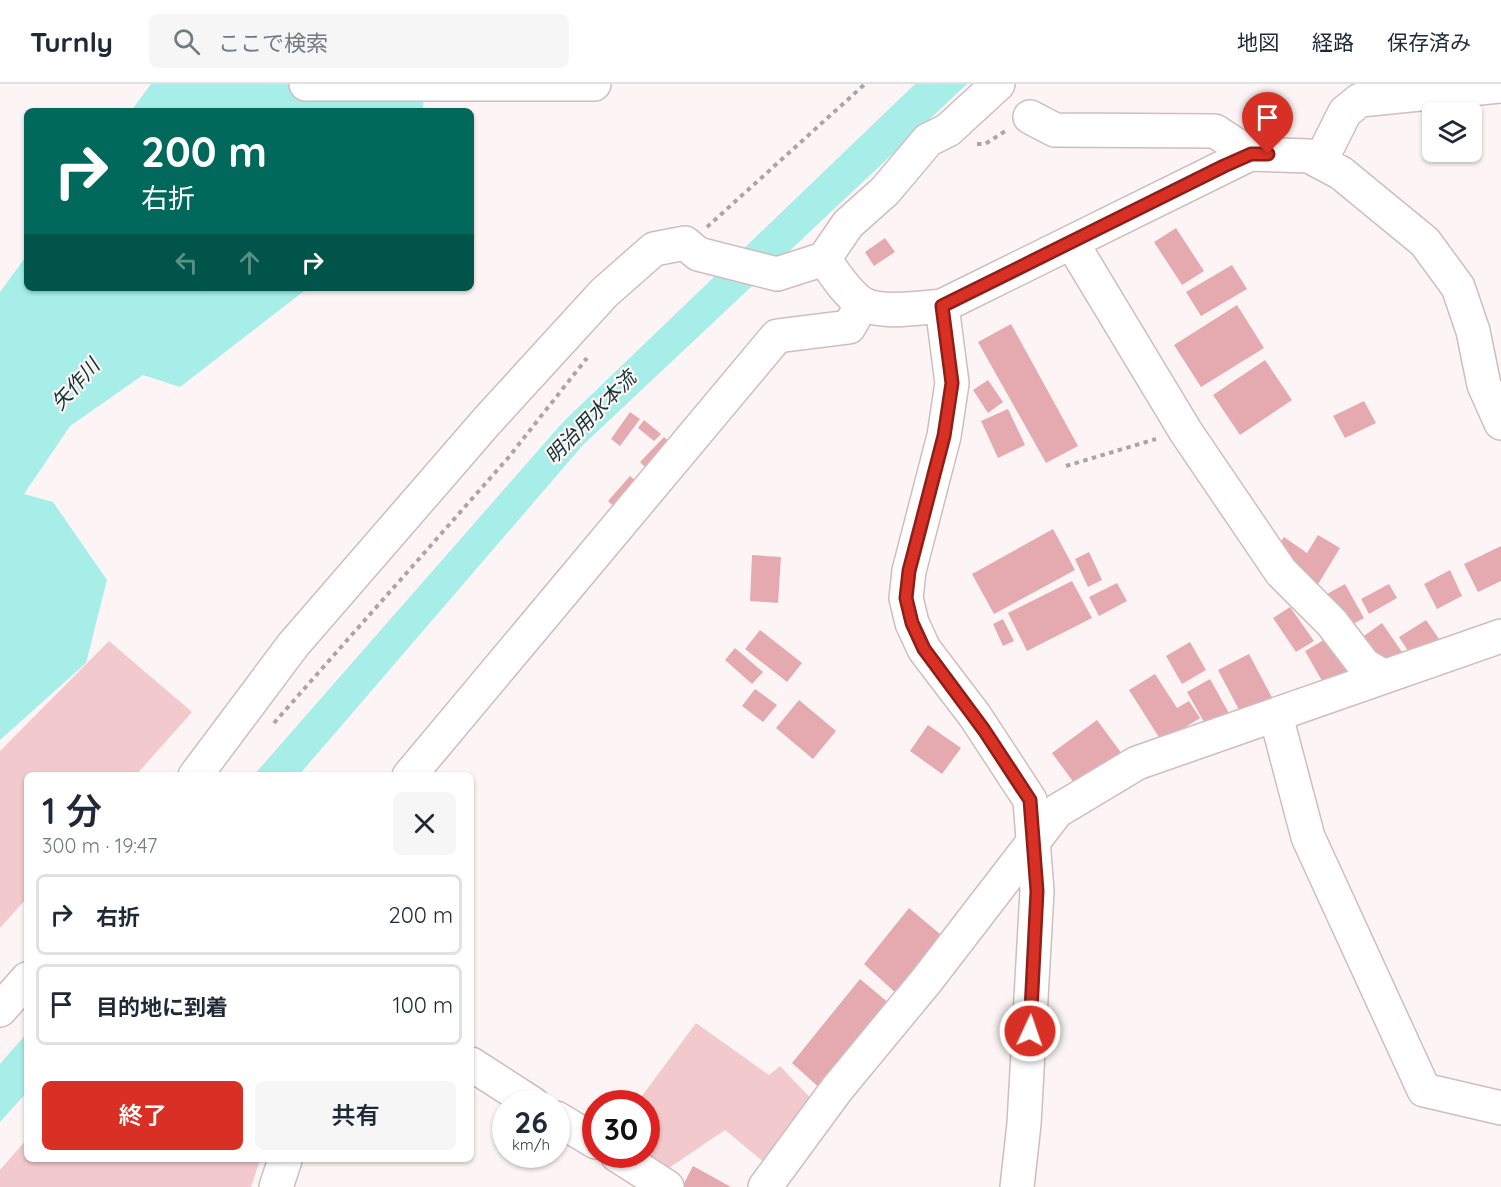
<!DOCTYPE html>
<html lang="ja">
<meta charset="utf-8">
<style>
:root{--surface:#fff;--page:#f6f6f7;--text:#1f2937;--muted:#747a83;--line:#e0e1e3;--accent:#d93025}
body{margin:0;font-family:Quicksand,"Noto Sans JP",sans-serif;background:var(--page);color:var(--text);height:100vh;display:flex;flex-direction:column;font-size:22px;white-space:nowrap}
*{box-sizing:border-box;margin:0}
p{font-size:20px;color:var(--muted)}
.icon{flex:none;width:33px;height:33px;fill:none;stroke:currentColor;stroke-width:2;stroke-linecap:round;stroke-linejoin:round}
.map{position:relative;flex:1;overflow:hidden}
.details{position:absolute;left:24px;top:688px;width:450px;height:390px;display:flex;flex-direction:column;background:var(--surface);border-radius:9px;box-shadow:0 2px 4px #0004}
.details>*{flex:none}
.hud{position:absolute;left:24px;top:24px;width:450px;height:183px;border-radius:9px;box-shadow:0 2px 4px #0004;background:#00695c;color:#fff;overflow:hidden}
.buttons{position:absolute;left:1422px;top:18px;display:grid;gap:12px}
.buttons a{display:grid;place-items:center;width:60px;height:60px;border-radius:9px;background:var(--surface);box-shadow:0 2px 4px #0004;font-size:30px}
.speed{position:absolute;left:492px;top:1006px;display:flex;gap:12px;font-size:30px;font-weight:700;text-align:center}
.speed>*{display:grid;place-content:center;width:78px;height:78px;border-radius:50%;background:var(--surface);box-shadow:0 2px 4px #0004;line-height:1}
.speed small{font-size:15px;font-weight:400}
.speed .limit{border:9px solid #d22;background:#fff;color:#111}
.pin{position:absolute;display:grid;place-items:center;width:51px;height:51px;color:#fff;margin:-62px -26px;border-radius:50% 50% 50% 0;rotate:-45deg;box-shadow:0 0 6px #0007}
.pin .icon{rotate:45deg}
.me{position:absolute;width:66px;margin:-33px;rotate:3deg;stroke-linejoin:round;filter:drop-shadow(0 0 4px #0008)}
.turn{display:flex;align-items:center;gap:21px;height:126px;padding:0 18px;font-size:27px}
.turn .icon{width:78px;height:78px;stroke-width:2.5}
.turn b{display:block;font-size:42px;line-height:51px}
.lanes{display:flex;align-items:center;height:57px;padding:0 18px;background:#0003;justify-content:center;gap:30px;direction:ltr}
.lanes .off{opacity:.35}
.round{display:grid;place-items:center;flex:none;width:63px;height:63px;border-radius:9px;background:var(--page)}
.overview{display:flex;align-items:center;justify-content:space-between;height:102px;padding:0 18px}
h1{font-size:36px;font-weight:600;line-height:45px}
.primary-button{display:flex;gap:12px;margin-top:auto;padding:12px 18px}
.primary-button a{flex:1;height:69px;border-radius:9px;background:var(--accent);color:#fff;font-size:24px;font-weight:600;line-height:69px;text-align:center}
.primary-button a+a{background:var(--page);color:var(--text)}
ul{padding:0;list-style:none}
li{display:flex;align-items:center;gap:18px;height:81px;margin:0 12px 9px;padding:0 6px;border:3px solid var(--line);border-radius:9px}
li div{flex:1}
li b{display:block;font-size:22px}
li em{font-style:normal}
header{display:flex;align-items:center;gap:36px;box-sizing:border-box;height:84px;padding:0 30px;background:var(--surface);border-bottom:2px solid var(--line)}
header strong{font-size:28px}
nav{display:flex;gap:33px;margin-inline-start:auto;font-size:21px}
.search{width:420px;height:54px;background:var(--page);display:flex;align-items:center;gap:15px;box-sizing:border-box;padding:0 21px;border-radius:9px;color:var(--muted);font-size:22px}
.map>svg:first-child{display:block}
.green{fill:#f2c9cc}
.water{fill:#a7ede8}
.building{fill:#e5aaaf}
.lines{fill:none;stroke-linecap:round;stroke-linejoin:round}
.minor-casing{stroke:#d1bcbe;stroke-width:36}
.highway-casing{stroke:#d1bcbe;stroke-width:36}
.path{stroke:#aca5a5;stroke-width:4;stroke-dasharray:4.5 4.5;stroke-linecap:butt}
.minor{stroke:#fff;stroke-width:33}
.highway{stroke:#fff;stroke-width:33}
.route-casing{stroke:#8d1f18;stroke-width:15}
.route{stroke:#d93025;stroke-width:10}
.labels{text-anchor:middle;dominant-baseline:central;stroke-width:4.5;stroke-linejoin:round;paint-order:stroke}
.water-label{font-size:20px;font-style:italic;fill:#0f3230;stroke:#fdf5f5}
</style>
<header>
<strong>Turnly</strong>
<div class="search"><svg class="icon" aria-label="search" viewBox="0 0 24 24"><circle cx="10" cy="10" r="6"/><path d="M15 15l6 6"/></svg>ここで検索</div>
<nav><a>地図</a><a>経路</a><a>保存済み</a></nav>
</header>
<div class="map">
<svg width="1501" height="1103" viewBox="0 0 1501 1103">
<rect width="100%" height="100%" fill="#fdf5f5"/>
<!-- green -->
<path class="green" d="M109,557L192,628L136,691L27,692V814L0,844V667Z
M696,939L769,991L780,982L816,1020L766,1080L725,1046L663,1088L646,1071V1020H636Z
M27,1055V1076H260L251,1103H0V1086Z"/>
<!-- water -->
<path class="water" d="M151,0H424L423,27H131Z
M915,0H967L583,361L299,691L253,692L563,338Z
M27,171V204H308L180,303L143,291L70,342L24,410L53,418L107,496L86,579L0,656V208Z
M27,949V1008L0,1038V980Z"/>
<!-- building -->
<path class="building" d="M1176,144L1204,187L1182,201L1154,158Z
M885,154L895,168L874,182L865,168Z
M1232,181L1247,205L1201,232L1186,208Z
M1237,221L1264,264L1201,303L1174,261Z
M1011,240L1078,362L1046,379L978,258Z
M1265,276L1292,316L1240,351L1213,311Z
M988,296L1003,318L988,329L973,306Z
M1364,317L1376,339L1345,354L1333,332Z
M1008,325L1025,361L998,374L981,337Z
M630,328L640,335L620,362L611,355Z
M644,336L661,350L654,357L638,344Z
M664,353L675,363L651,389L640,378Z
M630,392L642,402L620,428L608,417Z
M1053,445L1075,486L994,530L972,490Z
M1318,451L1340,464L1317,502L1272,470L1284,453L1307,469Z
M1501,462V497L1478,508L1464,480Z
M1089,468L1102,496L1088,503L1075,475Z
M752,471L781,473L778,519L750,517Z
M1450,486L1462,512L1437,525L1424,500Z
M1072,497L1092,534L1027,567L1008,529Z
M1117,499L1127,517L1099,532L1089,513Z
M1345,500L1364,534L1346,544L1327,510Z
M1389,500L1397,514L1369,530L1361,515Z
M1290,523L1314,557L1296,568L1273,534Z
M1003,535L1014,557L1003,562L993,540Z
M1426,536L1439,555L1412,573L1399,553Z
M1382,539L1402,568L1381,582L1361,554Z
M760,546L802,579L787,598L745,565Z
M1334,550L1355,587L1326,604L1305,567Z
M1190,558L1206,586L1182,600L1166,572Z
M735,564L763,588L752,600L725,576Z
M1249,570L1276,621L1245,637L1218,586Z
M1155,590L1177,624L1189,617L1200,634L1162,658L1129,606Z
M1210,595L1235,640L1212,652L1187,608Z
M755,605L777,621L763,638L742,622Z
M799,616L836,647L813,675L776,644Z
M1097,636L1122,670L1077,703L1052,669Z
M928,641L961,664L942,690L910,667Z
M909,824L946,855L898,911L864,880Z
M860,895L896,925L824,1008L792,979Z
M693,1082L731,1103H682Z"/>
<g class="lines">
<defs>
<path id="minor" d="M1030,33L1055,46L1215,47L1250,70
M1321,76L1345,28L1360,16L1501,2
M1072,159L1186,348L1281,488L1332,539L1364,581L1383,592
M824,175L848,140L885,107L928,56L948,46L998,0
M942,222L952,299L944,352L909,487L906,514L912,539L924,565L975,632L1030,716L1037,807L1024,1040L1017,1103
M1276,632L1308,753L1424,1006L1501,1024
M195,692L293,561L487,337L604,209L654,165L685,159L698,170L777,190L824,175C835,190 845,207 860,218C878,231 921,224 942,222L1250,70L1309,72L1341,89L1425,158L1458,203L1473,247L1484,301L1501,339
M409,692L777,252L849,243L862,220
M0,926L27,895
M471,980L533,1020
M556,1034L596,1058
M617,1071L667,1103
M276,1103L285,1076
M765,1103L837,1005L927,896L1057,727L1137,679L1501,552"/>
<path id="highway" d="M306,0H594"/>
</defs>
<!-- minor casing -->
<use href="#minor" class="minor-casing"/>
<!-- highway casing -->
<use href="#highway" class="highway-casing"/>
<!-- path -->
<path class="path" d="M977,60H985L1007,46
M707,143L865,0
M1066,382L1156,355
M274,639L508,374L587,274"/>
<!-- minor -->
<use href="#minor" class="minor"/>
<!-- highway -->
<use href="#highway" class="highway"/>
</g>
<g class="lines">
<defs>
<path id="route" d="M1030,947L1037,807L1030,716L984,646L924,565L912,539L906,514L909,487L944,352L952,299L942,222L1224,82L1251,70H1268"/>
</defs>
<!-- route casing -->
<use href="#route" class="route-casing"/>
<!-- route -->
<use href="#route" class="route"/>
</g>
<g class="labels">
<!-- water labels -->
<g class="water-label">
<text transform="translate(75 300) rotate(-48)">矢作川</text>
<text transform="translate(590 333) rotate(-46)">明治用水本流</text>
</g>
</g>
</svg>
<div class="buttons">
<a><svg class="icon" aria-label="layers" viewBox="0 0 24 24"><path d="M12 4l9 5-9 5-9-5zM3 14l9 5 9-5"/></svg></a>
</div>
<div class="speed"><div>26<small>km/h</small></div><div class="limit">30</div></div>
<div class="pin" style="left:1268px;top:70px;background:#d93025"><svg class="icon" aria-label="arrive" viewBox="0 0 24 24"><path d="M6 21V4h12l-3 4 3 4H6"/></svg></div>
<svg class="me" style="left:1030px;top:947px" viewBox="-20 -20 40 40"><circle r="17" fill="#d93025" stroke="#fff" stroke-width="3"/><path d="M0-11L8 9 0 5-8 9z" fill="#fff"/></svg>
<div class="hud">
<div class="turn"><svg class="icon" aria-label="right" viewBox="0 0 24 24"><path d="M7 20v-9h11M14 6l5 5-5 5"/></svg><div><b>200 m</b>右折</div></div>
<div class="lanes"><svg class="icon off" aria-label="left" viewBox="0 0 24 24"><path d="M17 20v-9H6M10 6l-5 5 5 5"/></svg><svg class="icon off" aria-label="ahead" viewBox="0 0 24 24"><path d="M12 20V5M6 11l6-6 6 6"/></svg><svg class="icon" aria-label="right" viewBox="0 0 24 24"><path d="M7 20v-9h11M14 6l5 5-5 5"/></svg></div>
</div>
<section class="details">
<div class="overview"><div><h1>1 分</h1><p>300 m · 19:47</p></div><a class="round"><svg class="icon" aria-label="close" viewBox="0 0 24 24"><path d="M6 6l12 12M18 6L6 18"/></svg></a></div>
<ul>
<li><svg class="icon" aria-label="right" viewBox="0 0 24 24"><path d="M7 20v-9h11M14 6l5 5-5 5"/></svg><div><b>右折</b></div><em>200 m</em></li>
<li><svg class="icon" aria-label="arrive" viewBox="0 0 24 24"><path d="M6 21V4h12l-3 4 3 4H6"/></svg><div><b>目的地に到着</b></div><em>100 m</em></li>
</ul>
<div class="primary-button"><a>終了</a><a>共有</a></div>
</section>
</div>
